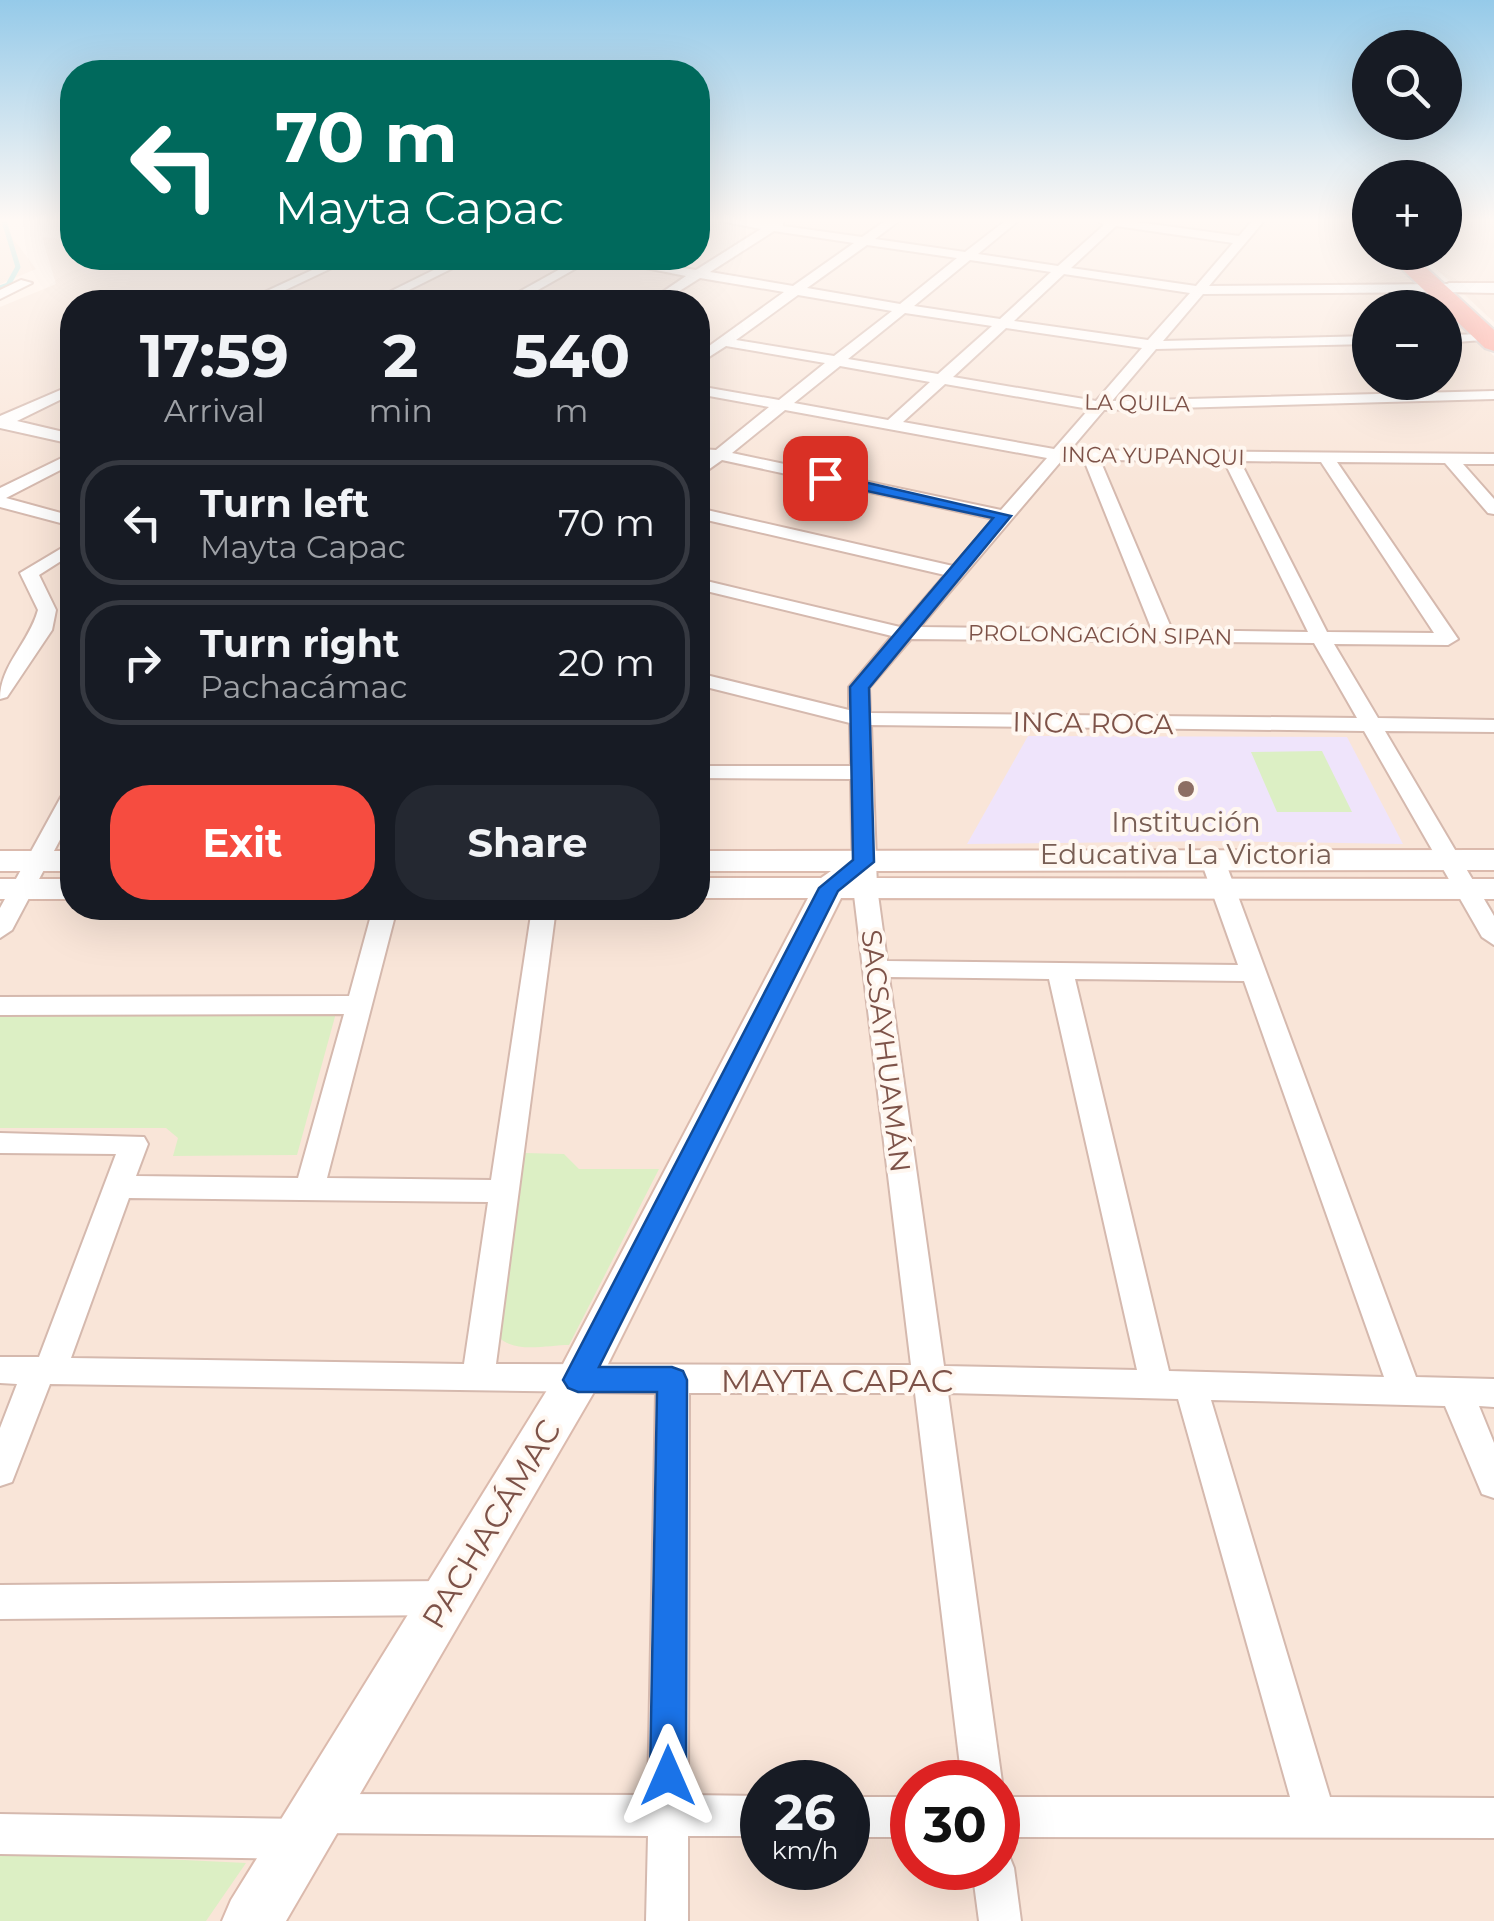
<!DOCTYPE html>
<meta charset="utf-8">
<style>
:root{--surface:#171b24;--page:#242831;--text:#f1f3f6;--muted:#9ea1a6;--line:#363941;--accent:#f64c40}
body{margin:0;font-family:Montserrat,sans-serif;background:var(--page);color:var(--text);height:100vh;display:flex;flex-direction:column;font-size:38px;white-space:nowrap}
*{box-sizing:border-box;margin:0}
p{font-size:32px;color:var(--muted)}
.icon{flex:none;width:55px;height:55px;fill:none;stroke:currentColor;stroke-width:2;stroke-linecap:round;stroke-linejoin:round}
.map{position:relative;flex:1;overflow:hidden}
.sheet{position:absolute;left:60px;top:290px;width:650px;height:630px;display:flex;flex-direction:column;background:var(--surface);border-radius:40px;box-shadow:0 10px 40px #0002}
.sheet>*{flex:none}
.banner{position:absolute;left:60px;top:60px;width:650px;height:210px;border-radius:40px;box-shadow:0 10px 40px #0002;background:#00695c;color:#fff;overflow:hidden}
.tools{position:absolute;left:1352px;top:30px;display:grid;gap:20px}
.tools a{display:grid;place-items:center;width:110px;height:110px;border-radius:50%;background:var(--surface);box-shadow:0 10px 40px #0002;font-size:50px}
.speed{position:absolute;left:740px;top:1760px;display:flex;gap:20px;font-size:50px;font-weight:700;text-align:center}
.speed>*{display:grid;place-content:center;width:130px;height:130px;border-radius:50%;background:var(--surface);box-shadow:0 10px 40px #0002;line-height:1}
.speed small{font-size:25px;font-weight:400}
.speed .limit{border:15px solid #d22;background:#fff;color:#111}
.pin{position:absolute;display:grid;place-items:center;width:85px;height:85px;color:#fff;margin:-42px;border-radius:20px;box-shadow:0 5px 15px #0006}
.me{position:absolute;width:110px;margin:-55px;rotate:0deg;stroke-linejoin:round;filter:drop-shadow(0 0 8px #0008)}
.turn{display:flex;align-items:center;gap:35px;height:210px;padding:0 50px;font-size:45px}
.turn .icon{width:130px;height:130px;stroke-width:2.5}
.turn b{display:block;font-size:70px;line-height:85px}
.eta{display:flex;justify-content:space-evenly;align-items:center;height:170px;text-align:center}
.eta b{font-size:60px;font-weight:700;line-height:70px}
.cta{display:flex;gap:20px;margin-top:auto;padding:20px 50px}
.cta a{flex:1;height:115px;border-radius:40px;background:var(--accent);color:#fff;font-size:40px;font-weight:700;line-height:115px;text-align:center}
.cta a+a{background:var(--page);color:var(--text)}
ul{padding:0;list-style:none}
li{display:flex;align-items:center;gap:30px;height:125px;margin:0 20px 15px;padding:0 30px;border:5px solid var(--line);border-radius:40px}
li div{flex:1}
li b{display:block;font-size:38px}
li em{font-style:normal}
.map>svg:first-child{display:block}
.residential{fill:#f9e5d8;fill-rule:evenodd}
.education{fill:#efe4fb}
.green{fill:#dcefc4}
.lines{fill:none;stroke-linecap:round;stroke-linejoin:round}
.stream{stroke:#9edfde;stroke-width:5}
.street-casing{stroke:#d5b9ae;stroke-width:4}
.secondary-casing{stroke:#dbbaad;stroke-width:4}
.highway-casing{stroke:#dbcfcc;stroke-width:4}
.street{fill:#fff;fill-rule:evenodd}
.secondary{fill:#fff;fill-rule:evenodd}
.highway{fill:#ffa398;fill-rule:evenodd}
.route{fill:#1a73e8;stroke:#114b97;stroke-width:2.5}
.education-dot{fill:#8d6e63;stroke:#fff7f0;stroke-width:4}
.labels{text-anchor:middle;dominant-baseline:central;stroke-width:8;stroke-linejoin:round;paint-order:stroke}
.far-street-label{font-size:22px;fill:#7d5248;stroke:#fff7f0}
.street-label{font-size:28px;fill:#7d5248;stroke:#fff7f0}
.education-label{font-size:28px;fill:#785e54;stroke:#fff7f0}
.near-street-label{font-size:32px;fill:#7d5248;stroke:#fff7f0}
</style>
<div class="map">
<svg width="1494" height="1921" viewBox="0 0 1494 1921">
<rect width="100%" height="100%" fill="#fff2e8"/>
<!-- residential -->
<path class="residential" d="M0,221L36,269L0,284Z
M698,221H1349L1370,241V252L1383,253L1442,307L1370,308V382H1445V310L1494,356V1921H0V307L56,284L42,237L72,240V258H698ZM72,302H698V908H72ZM762,1782H848V1868H762ZM912,1782H998V1868H912Z
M1445,221H1494V322L1419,253L1445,252Z"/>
<!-- education -->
<path class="education" d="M1028,736L1347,737L1403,844L1218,841L967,844Z"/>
<!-- green -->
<path class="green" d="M1322,751L1352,812H1277L1251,752Z
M336,1013L297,1155L173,1156L178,1138L166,1128H0V1014Z
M525,1153L564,1154L579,1169H659L569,1345C547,1345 513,1354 498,1336Z
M0,1851L246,1863L206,1921H0Z"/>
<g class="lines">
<!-- stream -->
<path class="stream" d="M0,288L8,285L18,267L4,221"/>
<defs>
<path id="street" d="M721,221H783V226L862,237L885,221H899L875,239L965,252L1005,221H1018L978,254L1058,266L1104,225L1098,221H1129L1239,236L1252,221H1264L1209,286L1449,284L1455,288L1449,292L1203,294L1163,341L1370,336V344L1156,349L1112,401L1494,391V399L1104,410L1070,450L1494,454V464H1463L1494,499V514L1488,513L1445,463L1337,462L1458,639L1448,645L1334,644L1378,718L1494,720V732L1385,731L1494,916V945L1482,937L1364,731L871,725L877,887L887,961L1238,965L1201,861L1213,854L1225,861L1416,1377L1494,1379V1407L1479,1406L1494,1443V1498L1482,1494L1445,1406L1211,1400L1330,1797L1494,1798V1838L998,1837V1797H1290L1178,1399L948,1393L1002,1782L998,1793V1782H962L915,1393H689L688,1795L762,1796V1836H688V1921H646L648,1836L318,1833L320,1839L314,1853L300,1859L0,1854V1814L302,1819L300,1814L306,1800L320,1794L648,1795L656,1393L50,1384L12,1482L0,1486V1428L17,1384L0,1383V1357H39L116,1154L0,1153V1133L144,1137L148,1144L136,1176L298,1178L344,1014L0,1015V997L349,996L373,908H397L327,1178L491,1180L532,908H556L496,1364L911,1365L853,887L851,779L698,778V766H851L850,723L698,685V673L849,710V687L892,636L698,589V579L900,627L945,575L698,518V508L953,566L994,519L722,460L698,477V464L707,457L699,455V449L716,450L769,407L698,394V386L779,400L825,363L726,346L698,364V354L784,292L700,278L662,302H648L686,276L596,258H621L696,270L761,229ZM1116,226L1233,243L1196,286L1071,268ZM774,231L854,243L793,286L710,272ZM867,245L957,258L900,304L807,288ZM970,260L1051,272L1000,319L914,306ZM1064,274L1190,293L1148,340L1014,321ZM798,295L892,311L834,356L736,340ZM905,313L992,326L938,374L848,359ZM1006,328L1142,348L1096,401L953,377ZM840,366L930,382L888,420L794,403ZM945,384L1089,409L1054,449L903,422ZM785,410L1047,458L1001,510L732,453ZM1062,460H1084L1152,630L920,627ZM1100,460L1224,461L1308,632L1172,630ZM1240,461L1321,462L1434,633L1327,632ZM911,639L1314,643L1357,718L870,713L869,688ZM889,977L1049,979L1137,1370L944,1366ZM1075,979L1244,981L1384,1377L1169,1371ZM129,1198L488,1202L464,1364L71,1358Z
M338,258H353L260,302H243Z
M458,258H473L385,302H369Z
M580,258H594L517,302H501Z
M21,280L32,283L0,299V290Z
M1445,335L1488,334L1494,339L1445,343Z
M72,385V394L17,421L72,434V444L0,428V416Z
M72,453V464L6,498L72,516V526L0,507V488Z
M72,542V554L39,575L56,610L52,630L7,697L0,699C0,665 29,643 38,610L20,573Z
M72,790V817L12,930L0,938V908L61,797Z
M445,1581L458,1586L463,1598L458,1610L445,1615L0,1619V1585Z
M848,1797H912V1837H848Z
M998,1849L1008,1853L1014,1868L1021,1921H979L972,1868H998Z"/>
<path id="secondary" d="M1449,283H1494V293L1443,292L1440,288Z
M1494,850V870L872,871L863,878L1494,879V899L841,898L594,1392L286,1921H222L231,1900L562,1366L808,898H698V878H821L831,871H698V851Z
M0,851H72V871H0Z
M0,879H72V899H0Z"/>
<path id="highway" d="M1349,221H1370V236L1362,235Z
M1384,252H1409L1494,330V351L1485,348Z"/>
</defs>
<!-- street casing -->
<use href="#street" class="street-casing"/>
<!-- secondary casing -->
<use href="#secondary" class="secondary-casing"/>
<!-- highway casing -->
<use href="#highway" class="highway-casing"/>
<!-- street -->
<use href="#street" class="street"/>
<!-- secondary -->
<use href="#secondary" class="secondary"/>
<!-- highway -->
<use href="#highway" class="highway"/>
</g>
<!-- sky -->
<linearGradient id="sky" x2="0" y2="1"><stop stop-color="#95cae9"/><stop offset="0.45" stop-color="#fff9f5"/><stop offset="1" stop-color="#fff9f5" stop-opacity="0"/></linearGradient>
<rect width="1494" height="490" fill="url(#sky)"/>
<!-- route -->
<path class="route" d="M825,473L1011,516L869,688L874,862L838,891L599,1367H672L683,1371L687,1380L686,1776L681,1789L668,1794L655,1789L650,1776L657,1392H578L568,1388L563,1380L819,888L853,860L850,687L993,518L820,481L818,478Z"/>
<!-- markers -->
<circle class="education-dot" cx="1186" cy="789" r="10"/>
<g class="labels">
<!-- far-street labels -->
<g class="far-street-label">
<text transform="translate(1137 403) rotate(1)">LA QUILA</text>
<text transform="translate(1153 456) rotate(1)">INCA YUPANQUI</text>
<text transform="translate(1100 635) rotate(1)">PROLONGACIÓN SIPAN</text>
</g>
<!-- street labels -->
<g class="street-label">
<text transform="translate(1093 723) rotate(1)">INCA ROCA</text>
<text transform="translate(886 1051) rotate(83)">SACSAYHUAMÁN</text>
</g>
<!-- education labels -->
<g class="education-label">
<text x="1186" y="822">Institución<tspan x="1186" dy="32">Educativa La Victoria</tspan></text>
</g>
<!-- near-street labels -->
<g class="near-street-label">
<text x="837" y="1380">MAYTA CAPAC</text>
<text transform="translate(491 1524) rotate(-59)">PACHACÁMAC</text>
</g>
</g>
</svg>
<div class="tools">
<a><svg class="icon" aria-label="search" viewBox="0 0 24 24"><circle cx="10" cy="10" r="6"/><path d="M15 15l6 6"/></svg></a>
<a>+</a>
<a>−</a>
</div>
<div class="speed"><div>26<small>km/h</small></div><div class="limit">30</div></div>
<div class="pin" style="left:825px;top:478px;background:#d93025"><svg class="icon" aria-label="arrive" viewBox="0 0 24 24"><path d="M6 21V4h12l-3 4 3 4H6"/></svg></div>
<svg class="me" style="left:668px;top:1776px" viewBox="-20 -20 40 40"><path d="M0-17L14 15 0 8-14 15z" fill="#1a73e8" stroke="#fff" stroke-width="4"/></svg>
<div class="banner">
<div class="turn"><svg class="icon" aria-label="left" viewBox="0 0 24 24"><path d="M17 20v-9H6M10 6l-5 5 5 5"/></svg><div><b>70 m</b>Mayta Capac</div></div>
</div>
<section class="sheet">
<div class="eta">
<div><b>17:59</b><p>Arrival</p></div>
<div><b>2</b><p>min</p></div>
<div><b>540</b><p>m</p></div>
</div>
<ul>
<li><svg class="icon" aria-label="left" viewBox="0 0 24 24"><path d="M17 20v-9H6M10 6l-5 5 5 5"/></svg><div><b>Turn left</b><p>Mayta Capac</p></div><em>70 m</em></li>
<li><svg class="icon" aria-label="right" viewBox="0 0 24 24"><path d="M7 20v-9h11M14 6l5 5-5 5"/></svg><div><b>Turn right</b><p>Pachacámac</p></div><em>20 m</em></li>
</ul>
<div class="cta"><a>Exit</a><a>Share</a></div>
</section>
</div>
